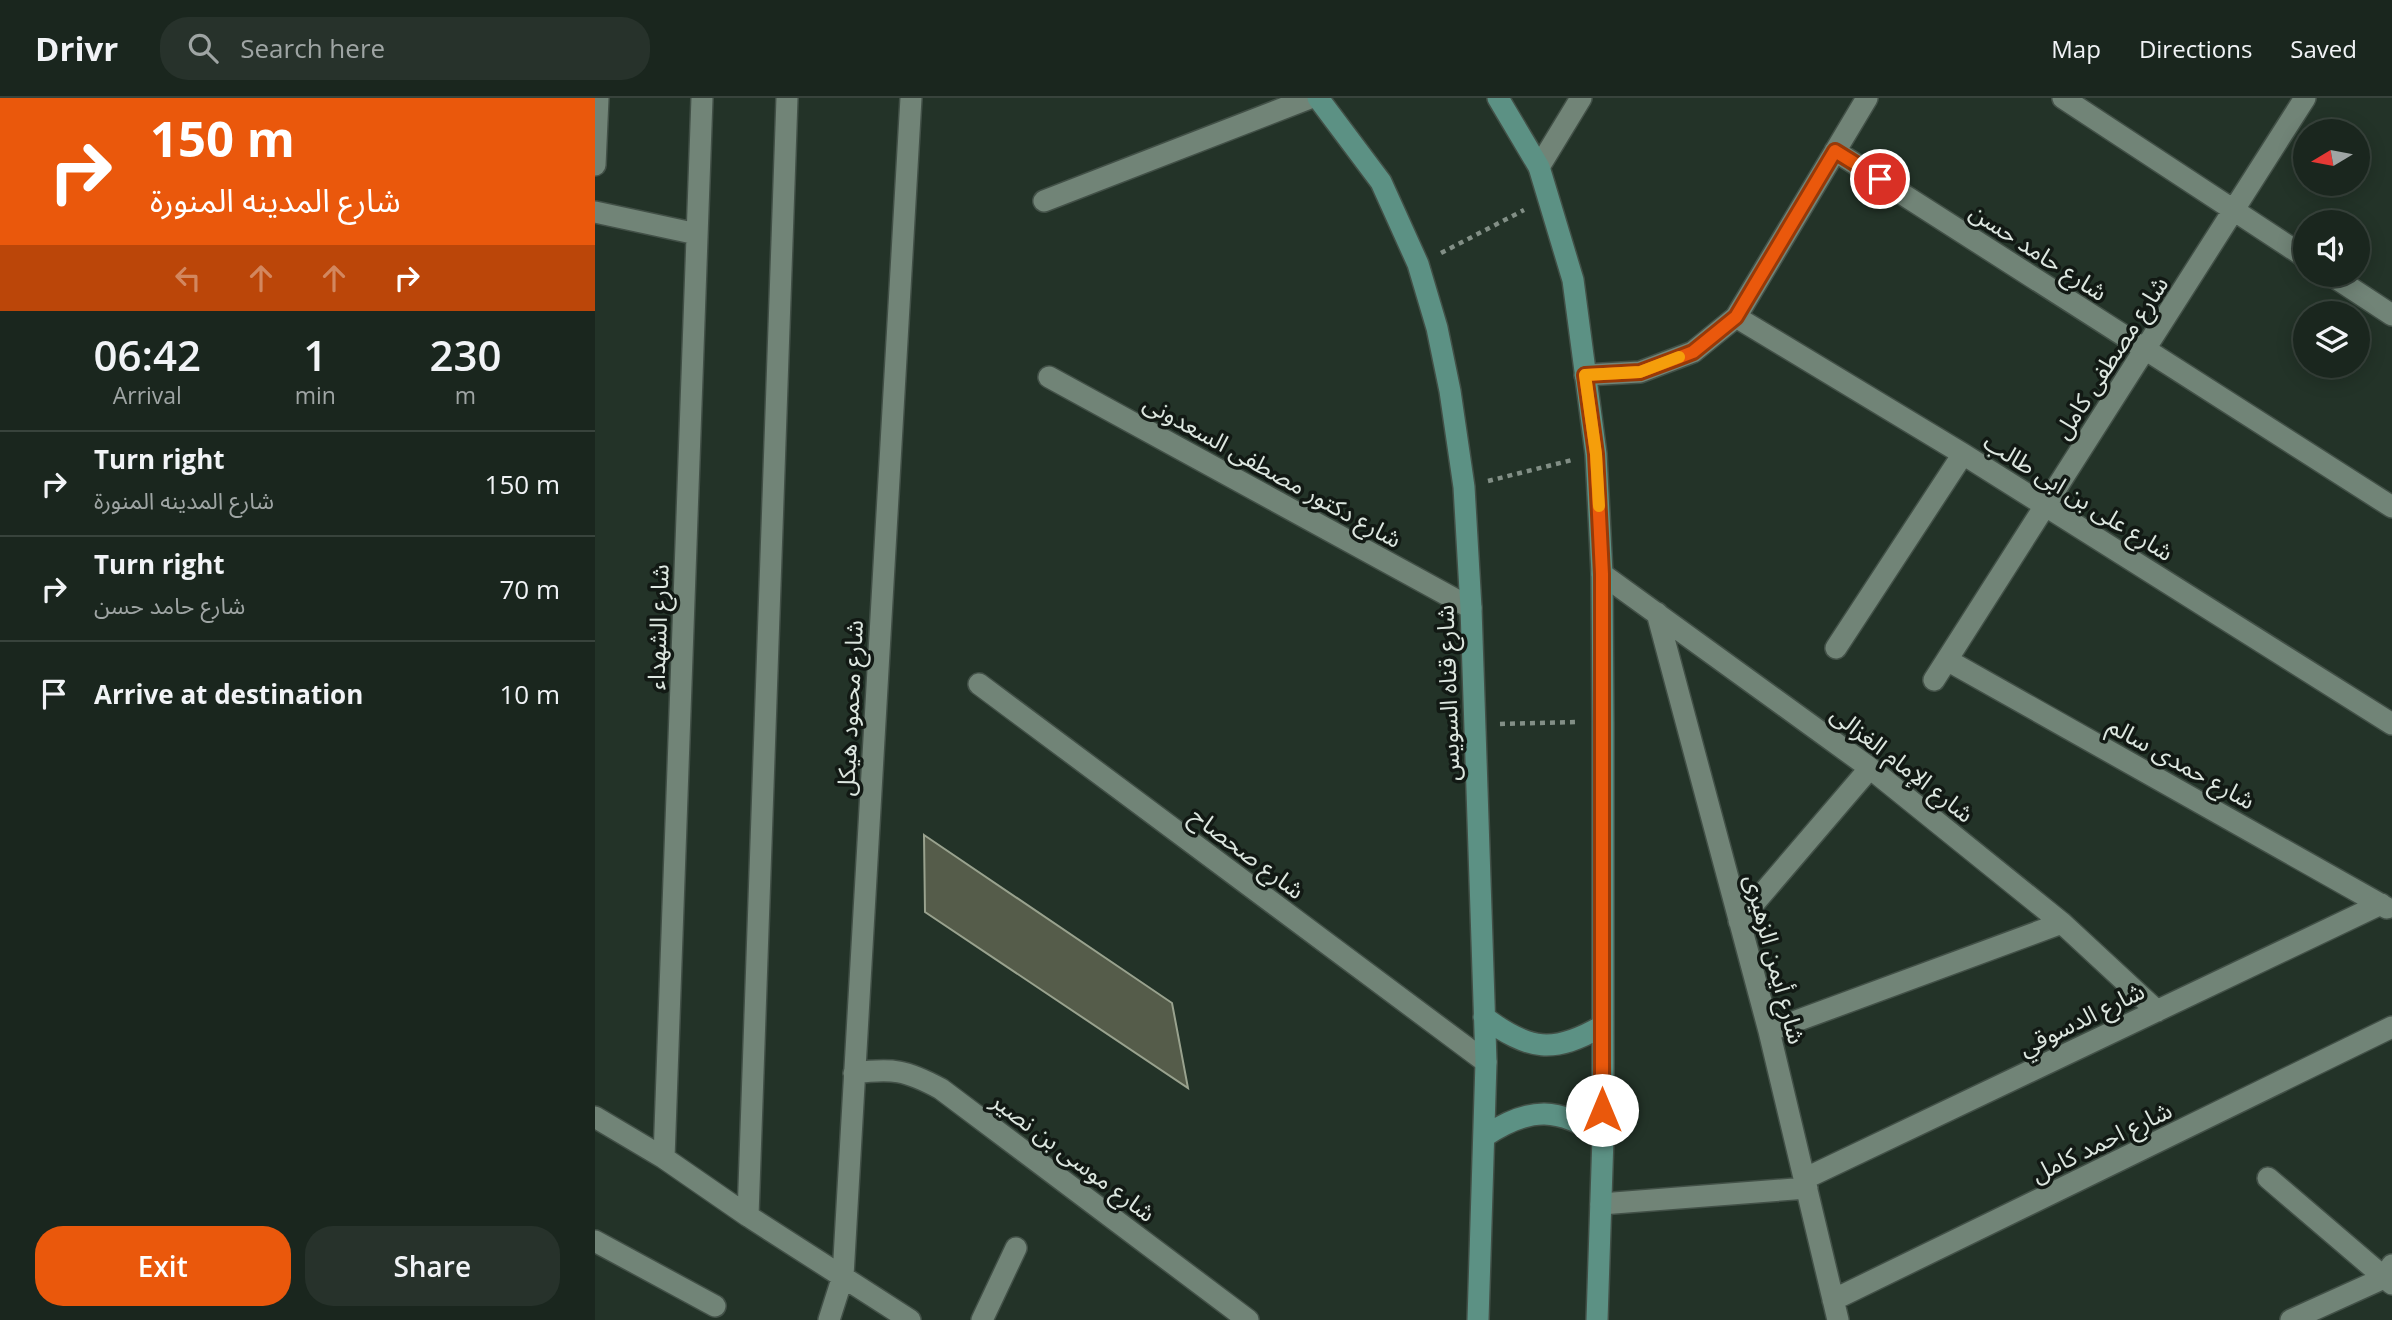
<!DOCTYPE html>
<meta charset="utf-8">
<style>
:root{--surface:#1a261e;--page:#27322b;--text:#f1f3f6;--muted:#9fa5a4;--line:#38433c;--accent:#ea580c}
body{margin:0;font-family:"Open Sans","Noto Sans Arabic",sans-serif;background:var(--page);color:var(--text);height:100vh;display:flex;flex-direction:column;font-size:26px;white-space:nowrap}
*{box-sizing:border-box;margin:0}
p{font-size:23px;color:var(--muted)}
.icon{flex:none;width:38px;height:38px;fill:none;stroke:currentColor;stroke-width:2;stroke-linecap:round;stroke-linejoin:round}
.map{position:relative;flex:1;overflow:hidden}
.drawer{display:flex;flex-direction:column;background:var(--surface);width:595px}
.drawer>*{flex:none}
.guide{background:#ea580c;color:#fff;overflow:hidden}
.needle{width:46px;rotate:260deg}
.controls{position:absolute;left:1698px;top:21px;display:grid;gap:14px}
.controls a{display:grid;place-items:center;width:77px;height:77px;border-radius:50%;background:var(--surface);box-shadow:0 4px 18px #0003,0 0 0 2px var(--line);font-size:35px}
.pin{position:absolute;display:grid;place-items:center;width:60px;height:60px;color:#fff;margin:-30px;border:4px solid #fff;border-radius:50%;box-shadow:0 2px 7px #0007}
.me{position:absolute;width:77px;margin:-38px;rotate:0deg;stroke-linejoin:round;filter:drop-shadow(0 0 5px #0008)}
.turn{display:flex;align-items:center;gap:24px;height:147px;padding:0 35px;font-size:32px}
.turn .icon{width:91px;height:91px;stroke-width:2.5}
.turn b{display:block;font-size:49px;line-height:60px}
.lanes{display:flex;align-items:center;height:66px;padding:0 35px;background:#0003;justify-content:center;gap:35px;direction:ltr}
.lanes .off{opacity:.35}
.eta{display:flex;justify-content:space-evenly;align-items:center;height:119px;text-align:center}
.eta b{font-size:42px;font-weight:600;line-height:49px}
.button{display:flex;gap:14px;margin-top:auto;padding:14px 35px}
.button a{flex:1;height:80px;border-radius:28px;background:var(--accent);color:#fff;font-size:28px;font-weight:600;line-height:80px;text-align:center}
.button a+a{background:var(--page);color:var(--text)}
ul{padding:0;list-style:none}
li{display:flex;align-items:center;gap:21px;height:105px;padding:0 35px;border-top:2px solid var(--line)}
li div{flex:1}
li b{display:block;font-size:26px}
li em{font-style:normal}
header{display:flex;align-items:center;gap:42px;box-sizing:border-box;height:98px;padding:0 35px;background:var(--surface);border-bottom:2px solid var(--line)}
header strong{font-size:33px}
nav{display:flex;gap:38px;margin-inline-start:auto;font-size:24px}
.search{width:490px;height:63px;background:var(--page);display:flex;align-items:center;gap:18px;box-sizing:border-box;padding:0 24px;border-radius:28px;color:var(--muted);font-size:26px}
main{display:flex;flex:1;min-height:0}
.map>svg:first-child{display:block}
.building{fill:#555c4a;stroke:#99a28e;stroke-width:2}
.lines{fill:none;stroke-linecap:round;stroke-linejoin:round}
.street-casing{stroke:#425047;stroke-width:24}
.secondary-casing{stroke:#425047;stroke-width:24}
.path{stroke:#828f86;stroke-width:4.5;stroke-dasharray:5 5;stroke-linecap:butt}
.street{stroke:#718477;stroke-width:21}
.secondary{stroke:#5c9184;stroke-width:21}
.route-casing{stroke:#983908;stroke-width:18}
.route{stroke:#ea580c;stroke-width:12}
.slow{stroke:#f59e0b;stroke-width:12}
.labels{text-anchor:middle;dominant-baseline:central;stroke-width:7;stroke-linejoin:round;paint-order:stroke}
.street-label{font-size:24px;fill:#dde7e0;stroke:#121914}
</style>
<header>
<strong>Drivr</strong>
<div class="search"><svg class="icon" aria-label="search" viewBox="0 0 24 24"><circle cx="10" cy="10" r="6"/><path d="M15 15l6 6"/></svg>Search here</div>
<nav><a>Map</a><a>Directions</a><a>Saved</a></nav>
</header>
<main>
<section class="drawer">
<div class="guide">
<div class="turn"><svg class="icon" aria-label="right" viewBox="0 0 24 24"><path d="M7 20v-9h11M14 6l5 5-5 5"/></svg><div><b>150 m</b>شارع المدينه المنورة</div></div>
<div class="lanes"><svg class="icon off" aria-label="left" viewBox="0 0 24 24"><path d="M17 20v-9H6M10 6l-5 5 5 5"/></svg><svg class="icon off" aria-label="ahead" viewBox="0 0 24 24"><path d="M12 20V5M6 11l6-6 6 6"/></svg><svg class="icon off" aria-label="ahead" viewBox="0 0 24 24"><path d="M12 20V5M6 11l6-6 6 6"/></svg><svg class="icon" aria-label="right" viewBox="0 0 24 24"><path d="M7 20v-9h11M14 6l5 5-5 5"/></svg></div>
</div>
<div class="eta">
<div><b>06:42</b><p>Arrival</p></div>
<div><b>1</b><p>min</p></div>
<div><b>230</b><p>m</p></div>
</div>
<ul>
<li><svg class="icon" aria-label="right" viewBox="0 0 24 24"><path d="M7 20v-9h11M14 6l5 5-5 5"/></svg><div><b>Turn right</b><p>شارع المدينه المنورة</p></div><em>150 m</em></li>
<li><svg class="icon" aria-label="right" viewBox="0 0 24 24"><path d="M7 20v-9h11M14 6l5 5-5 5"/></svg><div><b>Turn right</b><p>شارع حامد حسن</p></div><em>70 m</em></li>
<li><svg class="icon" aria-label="arrive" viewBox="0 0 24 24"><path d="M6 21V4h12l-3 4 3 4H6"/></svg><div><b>Arrive at destination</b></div><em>10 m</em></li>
</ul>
<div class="button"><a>Exit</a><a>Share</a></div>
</section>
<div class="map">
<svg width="1797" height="1222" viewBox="0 0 1797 1222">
<rect width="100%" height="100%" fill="#233328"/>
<!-- building -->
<path class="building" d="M329,737L577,905L593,990L330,814Z"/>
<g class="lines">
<defs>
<path id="street" d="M1468,0L1710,159
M1240,53L1797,409
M0,67L3,0
M944,69L986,0
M449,103L715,0
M0,114L102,136
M1736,177L1797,217
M1141,219L1368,356L1797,626
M990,277L1045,274L1098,254L1141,219L1272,0
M454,279L876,510
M1007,476L1275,670L1467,825L1562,913
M1062,515L1174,933L1243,1222
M1241,550L1368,356
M1352,562L1792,810
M1339,582L1710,0
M384,586L891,964
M1144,823L1275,670
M1174,933L1467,825
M259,975C298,970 311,972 346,991L653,1222
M0,1019L69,1060L153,1118L315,1222
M69,1060L107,0
M1673,1080L1797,1186
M1209,1081L1786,806
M1006,1106L1212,1090
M153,1118L192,0
M0,1143L120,1208
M1238,1202L1797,929
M234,1222L248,1178L316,0
M387,1222L421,1150
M1696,1222L1789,1180L1797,1167"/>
<path id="secondary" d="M723,0L786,84L823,166L842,230L855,293L869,389L876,510L891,964L883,1222
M903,0L944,69L978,182L1001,356L1007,476L1008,624V1039L1002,1222
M889,919C934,953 959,956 1007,928
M890,1038C935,1008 964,1009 1008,1039"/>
</defs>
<!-- street casing -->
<use href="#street" class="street-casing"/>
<!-- secondary casing -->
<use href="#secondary" class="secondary-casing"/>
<!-- path -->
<path class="path" d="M846,155L929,112
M893,383L977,362
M905,626L983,624"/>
<!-- street -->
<use href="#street" class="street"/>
<!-- secondary -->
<use href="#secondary" class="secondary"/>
</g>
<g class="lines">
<defs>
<path id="route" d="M1007,1012V476L1001,356L990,277L1045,274L1080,261L1098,254L1141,219L1240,53L1285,81"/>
</defs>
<!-- route casing -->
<use href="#route" class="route-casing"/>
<!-- route -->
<use href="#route" class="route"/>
<!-- slow -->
<path class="slow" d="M1004,408L1001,356L990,277L1045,274L1084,259"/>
</g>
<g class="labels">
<!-- street labels -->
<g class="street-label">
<text transform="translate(1444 153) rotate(33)">شارع حامد حسن</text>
<text transform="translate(1515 259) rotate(-57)">شارع مصطفى كامل</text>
<text transform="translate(678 372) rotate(29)">شارع دكتور مصطفى السعدونى</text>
<text transform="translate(1484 398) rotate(32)">شارع على بن ابى طالب</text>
<text transform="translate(62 529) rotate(-88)">شارع الشهداء</text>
<text transform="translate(852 595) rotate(-92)">شارع قناه السويس</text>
<text transform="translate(254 610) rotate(-87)">شارع محمود هيكل</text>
<text transform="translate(1587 664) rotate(29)">شارع حمدى سالم</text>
<text transform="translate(1308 665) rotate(38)">شارع الإمام الغزالى</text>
<text transform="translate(653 754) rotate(37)">شارع صحصاح</text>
<text transform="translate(1181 861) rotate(75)">شارع أيمن الزهيرى</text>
<text transform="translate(1486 920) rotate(-26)">شارع الدسوقي</text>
<text transform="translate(1506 1043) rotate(-26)">شارع احمد كامل</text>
<text transform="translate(479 1058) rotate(37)">شارع موسى بن نصير</text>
</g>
</g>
</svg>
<div class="controls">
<a><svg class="needle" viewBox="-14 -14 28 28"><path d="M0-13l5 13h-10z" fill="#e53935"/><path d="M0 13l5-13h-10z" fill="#9fa5a4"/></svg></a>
<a><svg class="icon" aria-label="sound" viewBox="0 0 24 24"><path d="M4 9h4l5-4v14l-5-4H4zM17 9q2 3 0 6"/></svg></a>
<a><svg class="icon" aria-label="layers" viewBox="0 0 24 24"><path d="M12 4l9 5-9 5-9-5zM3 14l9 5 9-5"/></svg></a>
</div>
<div class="pin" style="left:1285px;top:81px;background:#d93025"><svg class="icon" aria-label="arrive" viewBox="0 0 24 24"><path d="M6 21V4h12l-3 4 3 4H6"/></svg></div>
<svg class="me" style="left:1007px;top:1012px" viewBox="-20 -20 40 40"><circle r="19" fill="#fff"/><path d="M0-13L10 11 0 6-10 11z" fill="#ea580c"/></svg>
</div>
</main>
